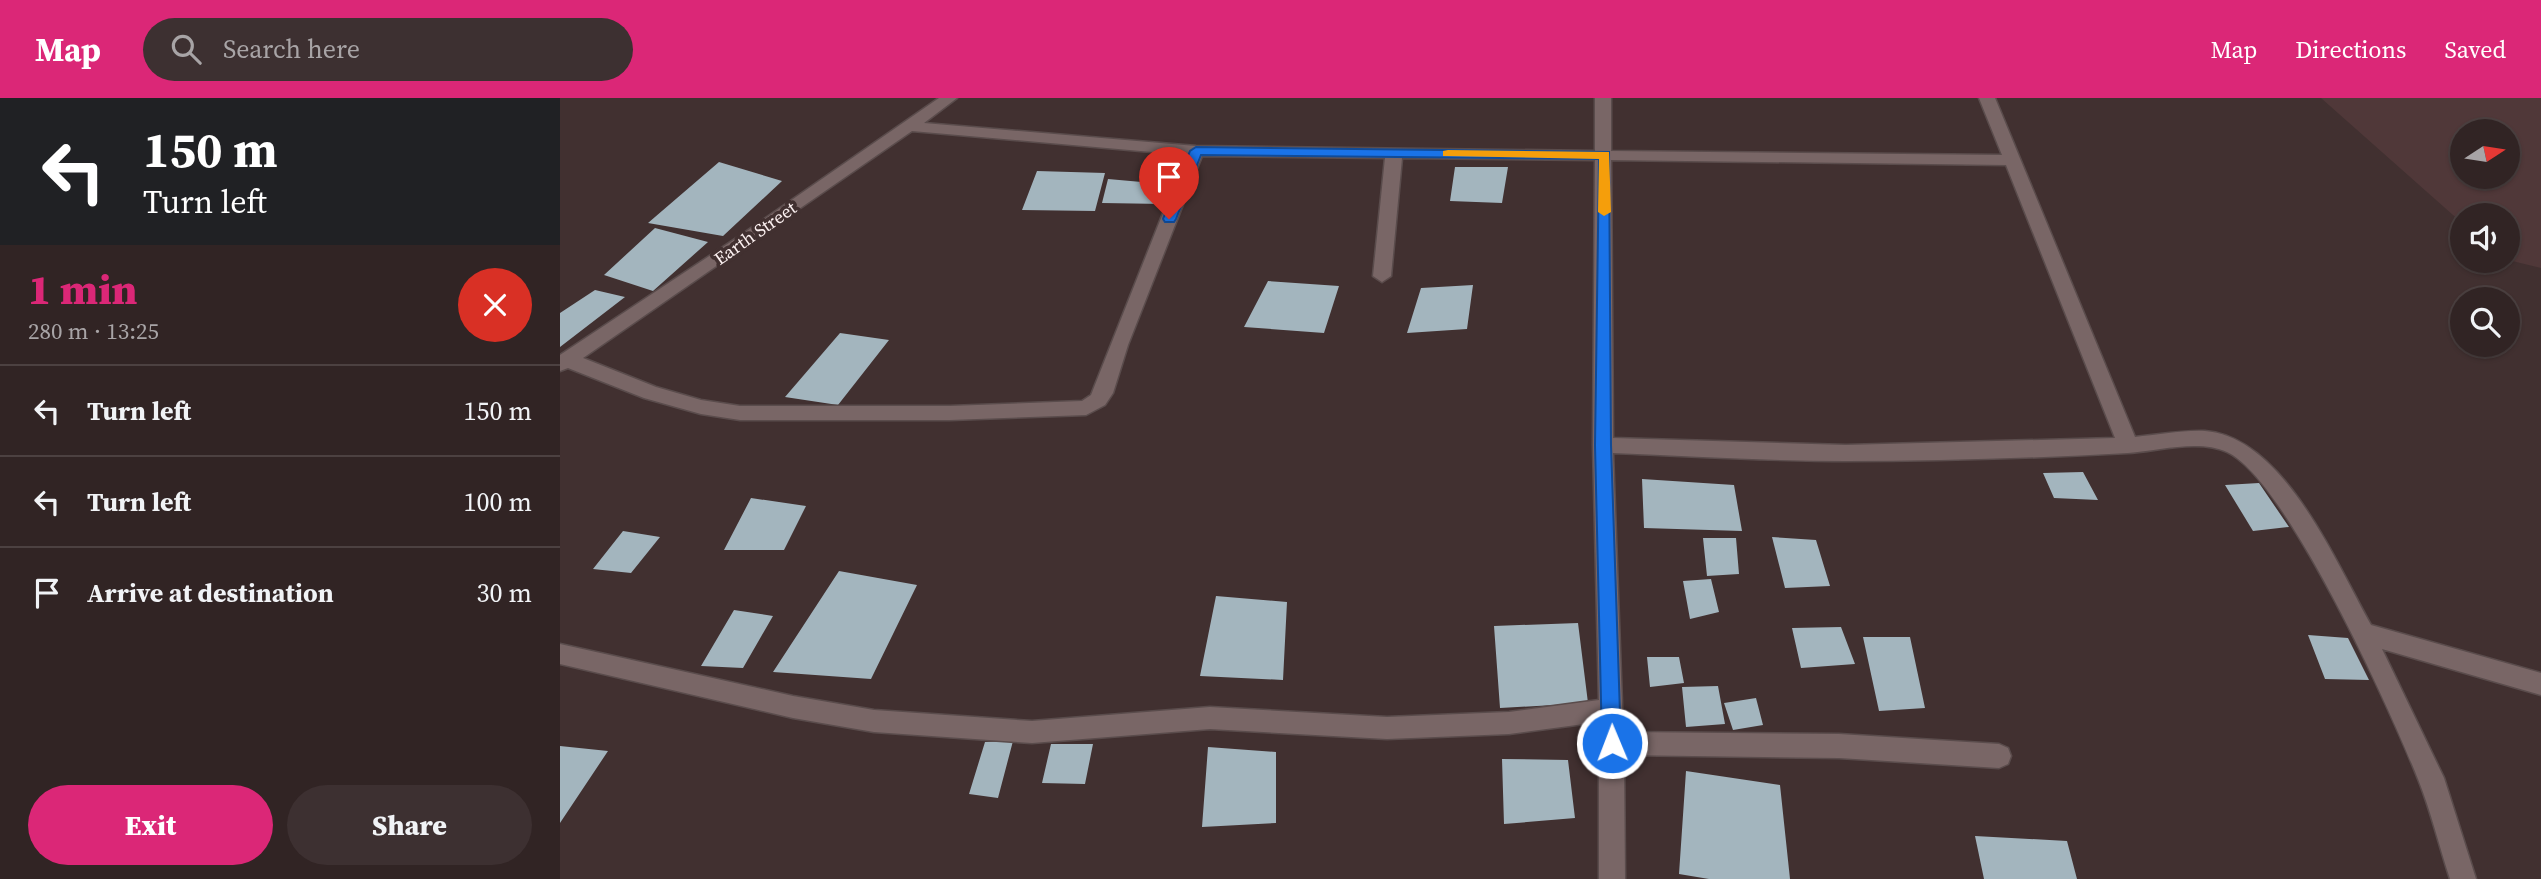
<!DOCTYPE html>
<meta charset="utf-8">
<style>
:root{--surface:#312424;--page:#3d3031;--text:#f1f3f6;--muted:#a8a4a6;--line:#4c4141;--accent:#db2777}
body{margin:0;font-family:"Source Serif 4",serif;background:var(--page);color:var(--text);height:100vh;display:flex;flex-direction:column;font-size:26px;white-space:nowrap}
*{box-sizing:border-box;margin:0}
p{font-size:23px;color:var(--muted)}
.icon{flex:none;width:38px;height:38px;fill:none;stroke:currentColor;stroke-width:2;stroke-linecap:round;stroke-linejoin:round}
.map{position:relative;flex:1;overflow:hidden}
.details{display:flex;flex-direction:column;background:var(--surface);width:560px}
.details>*{flex:none}
.banner{background:#202124;color:#fff;overflow:hidden}
.needle{width:46px;rotate:78deg}
.controls{position:absolute;left:1890px;top:21px;display:grid;gap:14px}
.controls a{display:grid;place-items:center;width:70px;height:70px;border-radius:50%;background:var(--surface);box-shadow:0 2px 5px #0004,0 0 0 2px var(--line);font-size:35px}
.pin{position:absolute;display:grid;place-items:center;width:60px;height:60px;color:#fff;margin:-72px -30px;border-radius:50% 50% 50% 0;rotate:-45deg;box-shadow:0 0 7px #0007}
.pin .icon{rotate:45deg}
.me{position:absolute;width:77px;margin:-38px;rotate:359deg;stroke-linejoin:round;filter:drop-shadow(0 0 5px #0008)}
.turn{display:flex;align-items:center;gap:24px;height:147px;padding:0 28px;font-size:32px}
.turn .icon{width:91px;height:91px;stroke-width:2.5}
.turn b{display:block;font-size:49px;line-height:60px}
.round{display:grid;place-items:center;flex:none;width:74px;height:74px;border-radius:37px;background:var(--page)}
.overview{display:flex;align-items:center;justify-content:space-between;height:119px;padding:0 28px}
h1{font-size:42px;font-weight:800;line-height:52px;color:var(--accent)}
.cta{display:flex;gap:14px;margin-top:auto;padding:14px 28px}
.cta a{flex:1;height:80px;border-radius:42px;background:var(--accent);color:#fff;font-size:28px;font-weight:800;line-height:80px;text-align:center}
.cta a+a{background:var(--page);color:var(--text)}
ul{padding:0;list-style:none}
li{display:flex;align-items:center;gap:21px;height:91px;padding:0 28px;border-top:2px solid var(--line)}
li div{flex:1}
li b{display:block;font-size:26px}
li em{font-style:normal}
header{display:flex;align-items:center;gap:42px;box-sizing:border-box;height:98px;padding:0 35px;background:var(--accent);color:#fff}
header strong{font-size:33px}
nav{display:flex;gap:38px;margin-inline-start:auto;font-size:24px}
.search{width:490px;height:63px;background:var(--page);display:flex;align-items:center;gap:18px;box-sizing:border-box;padding:0 24px;border-radius:38px;color:var(--muted);font-size:26px}
main{display:flex;flex:1;min-height:0}
.map>svg:first-child{display:block}
.built{fill:#503839;fill-rule:evenodd}
.building{fill:#a3b5be}
.lines{fill:none;stroke-linecap:round;stroke-linejoin:round}
.street-casing{stroke:#5a4c4c;stroke-width:3}
.street{fill:#796666;fill-rule:evenodd}
.route{fill:#1a73e8;stroke:#114b97;stroke-width:2}
.slow{fill:#f59e0b}
.labels{text-anchor:middle;dominant-baseline:central;stroke-width:7;stroke-linejoin:round;paint-order:stroke}
.street-label{font-size:18px;fill:#fcf1f1;stroke:#413030}
</style>
<header>
<strong>Map</strong>
<div class="search"><svg class="icon" aria-label="search" viewBox="0 0 24 24"><circle cx="10" cy="10" r="6"/><path d="M15 15l6 6"/></svg>Search here</div>
<nav><a>Map</a><a>Directions</a><a>Saved</a></nav>
</header>
<main>
<section class="details">
<div class="banner">
<div class="turn"><svg class="icon" aria-label="left" viewBox="0 0 24 24"><path d="M17 20v-9H6M10 6l-5 5 5 5"/></svg><div><b>150 m</b>Turn left</div></div>
</div>
<div class="overview"><div><h1>1 min</h1><p>280 m · 13:25</p></div><a class="round" style="background:#d93025;color:#fff"><svg class="icon" aria-label="close" viewBox="0 0 24 24"><path d="M6 6l12 12M18 6L6 18"/></svg></a></div>
<ul>
<li><svg class="icon" aria-label="left" viewBox="0 0 24 24"><path d="M17 20v-9H6M10 6l-5 5 5 5"/></svg><div><b>Turn left</b></div><em>150 m</em></li>
<li><svg class="icon" aria-label="left" viewBox="0 0 24 24"><path d="M17 20v-9H6M10 6l-5 5 5 5"/></svg><div><b>Turn left</b></div><em>100 m</em></li>
<li><svg class="icon" aria-label="arrive" viewBox="0 0 24 24"><path d="M6 21V4h12l-3 4 3 4H6"/></svg><div><b>Arrive at destination</b></div><em>30 m</em></li>
</ul>
<div class="cta"><a>Exit</a><a>Share</a></div>
</section>
<div class="map">
<svg width="1981" height="781" viewBox="0 0 1981 781">
<rect width="100%" height="100%" fill="#413030"/>
<!-- built -->
<path class="built" d="M1761,0H1981V170L1948,162V117H1902V125ZM1902,33H1948V79H1902Z"/>
<!-- building -->
<path class="building" d="M159,64L222,83L163,138L88,125Z
M895,69H948L942,105L890,103Z
M477,73L545,75L535,113L462,112Z
M548,81L604,86V106L542,105Z
M95,130L148,144L93,193L44,177Z
M708,183L779,188L764,235L684,229Z
M913,187L907,231L847,235L861,190Z
M35,192L65,199L0,249V215Z
M280,235L329,242L278,307L225,299Z
M1523,374L1538,402L1494,400L1483,375Z
M1082,381L1174,387L1182,433L1084,430Z
M1699,385L1729,429L1693,433L1665,387Z
M191,400L246,408L224,452H164Z
M63,433L100,439L71,475L33,471Z
M1212,439L1256,442L1270,488L1225,490Z
M1143,440H1176L1179,476L1147,478Z
M279,473L357,487L311,581L213,574Z
M1151,481L1159,514L1130,521L1123,483Z
M656,498L727,504L723,582L640,578Z
M174,512L213,518L183,570L141,568Z
M1018,525L1028,605L940,610L934,528Z
M1281,529L1295,566L1241,570L1232,530Z
M1748,537L1788,540L1809,582L1765,581Z
M1303,539H1350L1365,610L1319,613Z
M1087,559H1119L1124,585L1090,589Z
M1158,588L1165,626L1126,629L1122,589Z
M1196,600L1203,627L1173,632L1164,605Z
M453,643L438,700L409,696L425,644Z
M491,646H533L525,686L482,685Z
M0,648L48,653L0,725Z
M648,649L716,654V725L642,729Z
M942,661L1008,662L1015,720L944,726Z
M1126,673L1220,687L1230,781H1149L1119,776Z
M1415,738L1507,743L1517,781H1424Z"/>
<g class="lines">
<defs>
<path id="street" d="M379,0H397L364,25L636,48L1035,53V0H1051V53L1442,57L1419,0H1435L1575,339C1597,337 1622,332 1645,333C1724,339 1776,465 1811,527L1981,575V597L1822,551L1884,680L1916,781H1890C1879,748 1871,713 1858,681C1832,615 1726,381 1667,354C1639,341 1598,353 1568,355C1475,360 1380,363 1286,363C1209,363 1131,358 1053,355L1063,634L1279,636L1439,646L1448,650L1451,658L1448,666L1439,670L1279,660L1064,657L1065,781H1039V624L949,636L827,641L650,631L472,645L314,634L233,620L0,566V546L233,598L314,612L472,623L650,609L827,619L949,614L1039,602L1033,347L1035,62L842,60L831,178L822,184L813,178L825,60L642,58L568,247L553,295L545,307L526,317L390,322H180L141,316L84,300L8,270L0,273V257L181,137ZM352,33L626,57L531,297L522,303L390,308H180L141,302L96,289L23,260ZM1051,62L1446,67L1555,340L1286,347L1053,340Z"/>
</defs>
<!-- street casing -->
<use href="#street" class="street-casing"/>
<!-- street -->
<use href="#street" class="street"/>
</g>
<!-- route -->
<path class="route" d="M636,49L1049,54L1051,347L1061,645L1058,652L1052,654L1045,652L1042,645L1035,347L1039,61L641,57L616,121L614,124H605L603,121L630,53Z"/>
<!-- slow -->
<path class="slow" d="M888,52L1049,54L1051,114L1044,118L1038,114L1039,61L883,58V53Z"/>
<g class="labels">
<!-- street labels -->
<g class="street-label">
<text transform="translate(195 135) rotate(-35)">Earth Street</text>
</g>
</g>
</svg>
<div class="controls">
<a><svg class="needle" viewBox="-14 -14 28 28"><path d="M0-13l5 13h-10z" fill="#e53935"/><path d="M0 13l5-13h-10z" fill="#a8a4a6"/></svg></a>
<a><svg class="icon" aria-label="sound" viewBox="0 0 24 24"><path d="M4 9h4l5-4v14l-5-4H4zM17 9q2 3 0 6"/></svg></a>
<a><svg class="icon" aria-label="search" viewBox="0 0 24 24"><circle cx="10" cy="10" r="6"/><path d="M15 15l6 6"/></svg></a>
</div>
<div class="pin" style="left:609px;top:121px;background:#d93025"><svg class="icon" aria-label="arrive" viewBox="0 0 24 24"><path d="M6 21V4h12l-3 4 3 4H6"/></svg></div>
<svg class="me" style="left:1052px;top:645px" viewBox="-20 -20 40 40"><circle r="17" fill="#1a73e8" stroke="#fff" stroke-width="3"/><path d="M0-11L8 9 0 5-8 9z" fill="#fff"/></svg>
</div>
</main>
